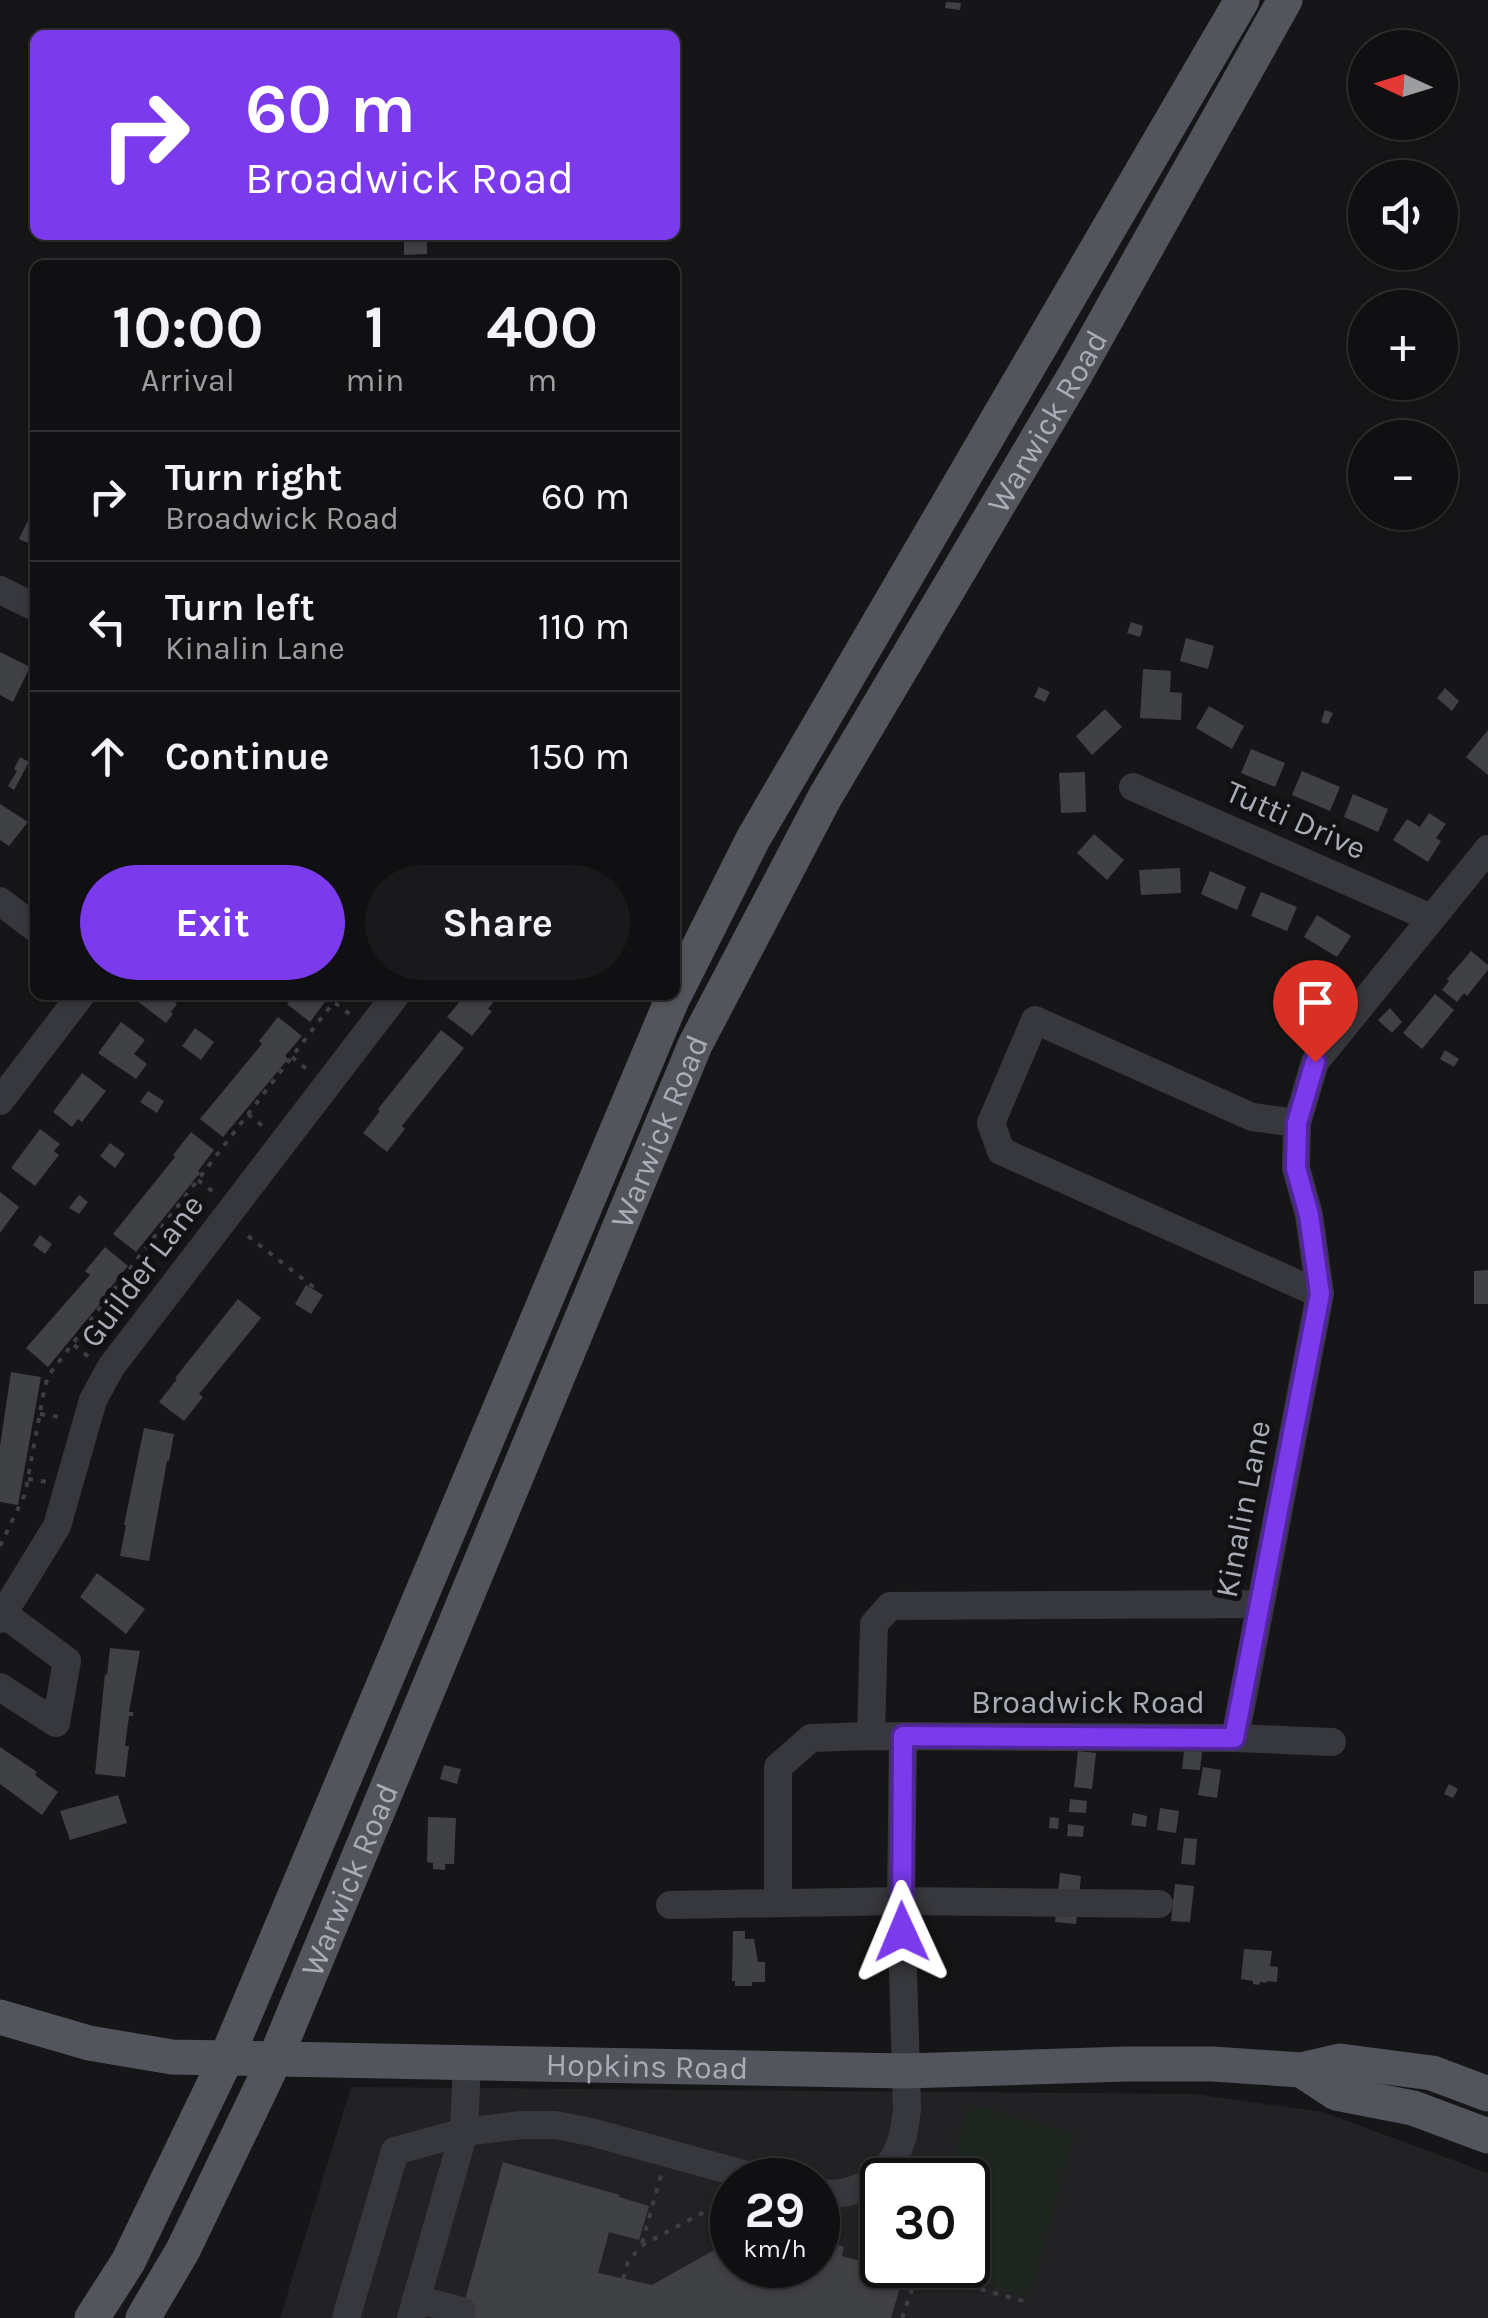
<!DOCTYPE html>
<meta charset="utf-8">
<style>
:root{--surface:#101012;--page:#19191b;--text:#f1f3f6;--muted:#9c9d9f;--line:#303032;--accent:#7c3aed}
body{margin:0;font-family:Karla,sans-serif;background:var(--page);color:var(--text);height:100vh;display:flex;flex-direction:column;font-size:38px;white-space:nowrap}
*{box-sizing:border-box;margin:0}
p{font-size:32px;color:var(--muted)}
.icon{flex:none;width:55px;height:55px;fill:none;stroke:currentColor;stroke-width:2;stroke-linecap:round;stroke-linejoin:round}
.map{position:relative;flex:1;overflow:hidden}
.details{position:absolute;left:30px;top:260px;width:650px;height:740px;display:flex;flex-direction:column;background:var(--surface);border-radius:15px;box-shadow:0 2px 8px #0004,0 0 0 2px var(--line)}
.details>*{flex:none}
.guide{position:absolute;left:30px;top:30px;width:650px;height:210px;border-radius:15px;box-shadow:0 2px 8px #0004,0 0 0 2px var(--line);background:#7c3aed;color:#fff;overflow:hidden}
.needle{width:65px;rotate:274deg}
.fabs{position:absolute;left:1348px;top:30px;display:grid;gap:20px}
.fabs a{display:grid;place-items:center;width:110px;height:110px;border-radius:50%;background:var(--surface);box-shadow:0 2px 8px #0004,0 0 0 2px var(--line);font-size:50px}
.speed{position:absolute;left:710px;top:2158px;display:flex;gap:20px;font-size:50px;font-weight:700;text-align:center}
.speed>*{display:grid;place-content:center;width:130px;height:130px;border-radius:50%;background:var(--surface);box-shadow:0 2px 8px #0004,0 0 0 2px var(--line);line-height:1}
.speed small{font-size:25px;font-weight:400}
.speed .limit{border:5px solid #111;border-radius:15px;background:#fff;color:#111}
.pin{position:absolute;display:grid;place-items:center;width:85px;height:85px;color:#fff;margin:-102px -42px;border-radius:50% 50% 50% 0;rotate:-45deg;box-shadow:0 0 10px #0007}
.pin .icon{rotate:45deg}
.me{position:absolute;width:110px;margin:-55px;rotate:359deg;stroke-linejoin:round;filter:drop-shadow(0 0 8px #0008)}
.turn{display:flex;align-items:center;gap:35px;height:210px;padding:0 50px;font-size:45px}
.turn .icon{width:130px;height:130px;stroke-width:2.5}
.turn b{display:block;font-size:70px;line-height:85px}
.eta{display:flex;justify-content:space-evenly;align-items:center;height:170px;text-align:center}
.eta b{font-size:60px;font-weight:700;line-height:70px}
.primary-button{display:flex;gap:20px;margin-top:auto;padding:20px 50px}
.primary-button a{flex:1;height:115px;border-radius:60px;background:var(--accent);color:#fff;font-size:40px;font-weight:700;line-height:115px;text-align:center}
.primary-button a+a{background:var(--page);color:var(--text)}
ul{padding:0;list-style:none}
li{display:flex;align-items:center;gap:30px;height:130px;padding:0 50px;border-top:2px solid var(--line)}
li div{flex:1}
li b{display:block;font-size:38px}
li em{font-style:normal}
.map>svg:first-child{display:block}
.built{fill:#222225;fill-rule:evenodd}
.green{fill:#1e261f}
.building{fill:#404145}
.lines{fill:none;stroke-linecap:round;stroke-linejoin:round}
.path{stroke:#3d3f44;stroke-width:4;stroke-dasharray:5 8;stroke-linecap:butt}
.minor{stroke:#37383d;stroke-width:28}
.major{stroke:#53555c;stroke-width:35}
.route-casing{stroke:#51269a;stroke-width:25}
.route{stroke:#7c3aed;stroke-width:18}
.labels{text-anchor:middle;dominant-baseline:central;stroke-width:10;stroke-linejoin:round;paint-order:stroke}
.street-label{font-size:32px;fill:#a8adb8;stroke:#111113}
</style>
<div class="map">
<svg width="1488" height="2318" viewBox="0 0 1488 2318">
<rect width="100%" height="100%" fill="#161618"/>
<!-- built -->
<path class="built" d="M351,2087L1194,2094L1323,2112L1488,2173V2318H280ZM732,2180H818V2265H732ZM882,2180H968V2265H882Z"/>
<!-- green -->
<path class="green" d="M968,2104L1075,2133L1030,2297L924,2268V2265H968V2180H947Z"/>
<!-- building -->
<path class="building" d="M946,2L961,3L960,10L945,8Z
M427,238V254L404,255V239Z
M32,512L35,513V546L19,539Z
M1131,622L1143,626L1140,637L1127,633Z
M1186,638L1214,646L1208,669L1180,661Z
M0,652L30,667L13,702L0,695Z
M1143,669L1171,671L1170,692L1182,693L1181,720L1140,718Z
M1039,687L1050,692L1045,702L1034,697Z
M1445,688L1459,701L1452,711L1437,698Z
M1209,706L1244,726L1232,749L1196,728Z
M1105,709L1122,727L1092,755L1076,736Z
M1325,710L1333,713L1328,724L1321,722Z
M1488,730V775L1466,757Z
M1251,749L1285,763L1275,787L1241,773Z
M20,757L29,762L14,790L8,786L17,771L14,769Z
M1302,771L1340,787L1330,811L1292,795Z
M1085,772L1086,812L1061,813L1059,773Z
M1353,794L1388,809L1378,832L1344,817Z
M0,804L28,822L9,846L0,840Z
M1429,813L1446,824L1436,838L1441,841L1428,862L1393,840L1407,819L1420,827Z
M1094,834L1124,860L1107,880L1077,853Z
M1180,868L1181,893L1141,895L1139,870Z
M1210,871L1246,887L1237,910L1201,894Z
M1261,892L1297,907L1287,931L1251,916Z
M1317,915L1351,936L1337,957L1304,937Z
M1471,951L1488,965V970L1467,996L1464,993L1457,1002L1442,990L1449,981L1447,979Z
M1435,994L1454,1010L1422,1049L1403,1033Z
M142,995H178L174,1001L177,1004L171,1012L173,1014L166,1023L137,1001Z
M293,995H336L332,1001L328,998L310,1022L287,1004Z
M465,995H499L488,1009L492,1011L472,1036L447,1017Z
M1390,1008L1402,1022L1392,1033L1378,1020Z
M278,1017L302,1036L285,1056L288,1059L223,1137L200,1119L262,1044L259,1041Z
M121,1022L145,1040L134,1054L147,1064L136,1079L98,1053Z
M195,1028L214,1042L201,1060L182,1046Z
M441,1030L464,1048L402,1126L405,1129L387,1152L363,1133L380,1111L378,1109Z
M1445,1050L1459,1059L1454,1067L1440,1059Z
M82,1073L106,1091L82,1122L78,1119L72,1127L53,1112Z
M148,1091L164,1101L157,1113L140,1102Z
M40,1129L60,1144L54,1151L59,1155L35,1186L11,1168Z
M191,1132L214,1150L198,1171L200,1173L136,1252L113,1234L175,1157L173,1155Z
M110,1143L125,1154L115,1168L100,1156Z
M0,1192L19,1207L0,1233Z
M79,1195L88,1202L79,1214L69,1208Z
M40,1235L52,1244L45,1254L33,1245Z
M105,1247L128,1266L111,1287L112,1289L48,1367L26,1348L90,1275L85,1271Z
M1488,1270V1304H1474V1271Z
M306,1285L323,1295L311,1314L295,1304Z
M238,1299L261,1318L199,1394L203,1397L184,1421L159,1402L177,1379L175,1378Z
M11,1372L41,1377L18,1505L0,1502V1446Z
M144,1428L174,1434L169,1461H167L149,1561L120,1556L126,1525H124Z
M97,1573L145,1609L126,1634L80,1597Z
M110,1648L140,1651L129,1712H133V1716H129L125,1746H129L125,1777L95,1774L105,1674L107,1675Z
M1185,1743L1203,1744L1200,1770L1182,1769Z
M0,1747L37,1772L35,1775L58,1792L42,1815L0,1784Z
M1078,1751L1096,1753L1092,1789L1074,1787Z
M444,1765L461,1769L457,1784L440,1779Z
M1203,1767L1221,1770L1217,1798L1198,1795Z
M1449,1784L1458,1789L1453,1798L1444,1794Z
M118,1795L127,1823L70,1840L60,1811Z
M1070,1799L1087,1801L1086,1813L1069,1812Z
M1160,1808L1179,1811L1176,1833L1157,1830Z
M1133,1813L1147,1816L1146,1827L1131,1825Z
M428,1817L456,1818L454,1864H445V1870L433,1869V1863L427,1862Z
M1050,1817L1059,1818L1058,1829L1049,1828Z
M1068,1824L1084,1826L1083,1837L1067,1836Z
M1184,1838L1197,1839L1195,1865L1181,1864Z
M1060,1873L1081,1876L1076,1924L1055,1922Z
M1175,1884L1194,1886L1190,1922L1171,1921Z
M733,1931H745V1939H754L758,1962H765V1982H752V1986H735V1981H732Z
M1244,1949L1272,1951L1270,1966L1278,1967L1277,1982L1267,1981V1983L1260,1982L1259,1985L1253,1984V1981L1241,1979Z
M503,2162L620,2195L619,2197L649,2206L639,2240L609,2232L598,2273L652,2285L732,2240V2265H818V2239L844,2247L842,2256L885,2268L880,2282L900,2287L891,2318H460Z"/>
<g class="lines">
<!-- path -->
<path class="path" d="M335,1003L351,1015
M292,1057L309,1071
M248,1114L266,1129
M198,1180L216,1194
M160,1233L176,1245
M248,1236L312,1286L311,1287
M112,1296L127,1309
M74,1345L90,1358
M40,1414L60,1417
M28,1479L47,1482
M0,1546L25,1494L44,1391L48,1376L339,995
M642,2243L661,2175
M918,2272L1027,2302
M623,2279L628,2262L641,2246L715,2206L719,2191
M902,2318L918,2272L915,2265"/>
<!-- minor -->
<path class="minor" d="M0,590L35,607
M1133,787L1431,918
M0,901L35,928
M0,1101L81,995
M1297,1123L1252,1117L1035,1020L991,1123L1001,1151L1320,1294
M0,1619L57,1526L93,1400L111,1367L396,995
M0,1687L56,1723L67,1661L4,1614
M871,1736L874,1624L890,1606L1260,1604
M1235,1738L1320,1294L1309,1215L1296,1168L1297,1123L1315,1062L1488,849
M778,1903V1767L811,1738L871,1736L1235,1738L1332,1742
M670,1905L901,1901L1159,1904
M467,2063L464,2132L522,2125H555L591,2132L765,2180
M818,2192C853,2200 890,2176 901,2142C905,2132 905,2120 907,2110L901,1901L903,1736
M416,2299L462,2311
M346,2318L395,2151L464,2132L411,2318"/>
<!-- major -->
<g class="major">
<path d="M675,994L753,839L1242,0"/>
<path id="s1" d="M0,2017L89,2043L172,2057L905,2071L1126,2064H1213L1301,2070L1340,2061L1432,2073L1488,2094"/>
<path d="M1301,2070L1336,2093L1413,2108L1488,2136"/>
<path d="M92,2318L128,2262L226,2059L674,995"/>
<path id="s2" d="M143,2318L183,2250L275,2059L695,1045L825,797L1075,375L1285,0"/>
</g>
</g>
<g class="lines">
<defs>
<path id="route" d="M902,1932L903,1736L1234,1738L1320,1294L1309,1215L1296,1168L1297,1123L1315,1062"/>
</defs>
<!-- route casing -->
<use href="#route" class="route-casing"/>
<!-- route -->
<use href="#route" class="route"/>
</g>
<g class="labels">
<!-- street labels -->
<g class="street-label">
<text stroke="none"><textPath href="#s2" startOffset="2105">Warwick Road</textPath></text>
<text transform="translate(1296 820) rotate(24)">Tutti Drive</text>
<text stroke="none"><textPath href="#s2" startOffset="1295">Warwick Road</textPath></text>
<text transform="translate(142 1271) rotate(-53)">Guilder Lane</text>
<text transform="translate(1243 1509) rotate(-79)">Kinalin Lane</text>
<text x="1088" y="1702">Broadwick Road</text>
<text stroke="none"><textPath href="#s2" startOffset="485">Warwick Road</textPath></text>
<text stroke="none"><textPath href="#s1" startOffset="652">Hopkins Road</textPath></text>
</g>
</g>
</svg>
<div class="fabs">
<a><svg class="needle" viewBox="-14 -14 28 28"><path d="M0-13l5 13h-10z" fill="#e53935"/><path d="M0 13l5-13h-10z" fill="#9c9d9f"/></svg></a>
<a><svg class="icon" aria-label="sound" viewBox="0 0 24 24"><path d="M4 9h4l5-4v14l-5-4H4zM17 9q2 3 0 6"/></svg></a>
<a>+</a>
<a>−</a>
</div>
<div class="speed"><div>29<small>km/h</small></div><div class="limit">30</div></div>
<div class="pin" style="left:1315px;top:1062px;background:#d93025"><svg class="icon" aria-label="arrive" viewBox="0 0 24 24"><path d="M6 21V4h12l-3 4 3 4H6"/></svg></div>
<svg class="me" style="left:902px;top:1932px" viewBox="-20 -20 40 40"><path d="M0-17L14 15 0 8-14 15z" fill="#7c3aed" stroke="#fff" stroke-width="4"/></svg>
<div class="guide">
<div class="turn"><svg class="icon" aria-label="right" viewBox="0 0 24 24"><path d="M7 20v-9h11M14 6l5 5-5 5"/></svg><div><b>60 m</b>Broadwick Road</div></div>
</div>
<section class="details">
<div class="eta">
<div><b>10:00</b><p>Arrival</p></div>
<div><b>1</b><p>min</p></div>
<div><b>400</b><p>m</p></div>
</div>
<ul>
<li><svg class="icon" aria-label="right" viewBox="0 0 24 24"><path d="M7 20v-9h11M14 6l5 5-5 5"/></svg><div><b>Turn right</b><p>Broadwick Road</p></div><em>60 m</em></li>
<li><svg class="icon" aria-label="left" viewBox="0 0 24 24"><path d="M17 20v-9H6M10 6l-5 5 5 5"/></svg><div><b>Turn left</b><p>Kinalin Lane</p></div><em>110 m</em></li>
<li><svg class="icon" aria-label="ahead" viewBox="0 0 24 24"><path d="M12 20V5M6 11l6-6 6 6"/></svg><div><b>Continue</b></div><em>150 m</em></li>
</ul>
<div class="primary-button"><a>Exit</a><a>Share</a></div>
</section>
</div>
